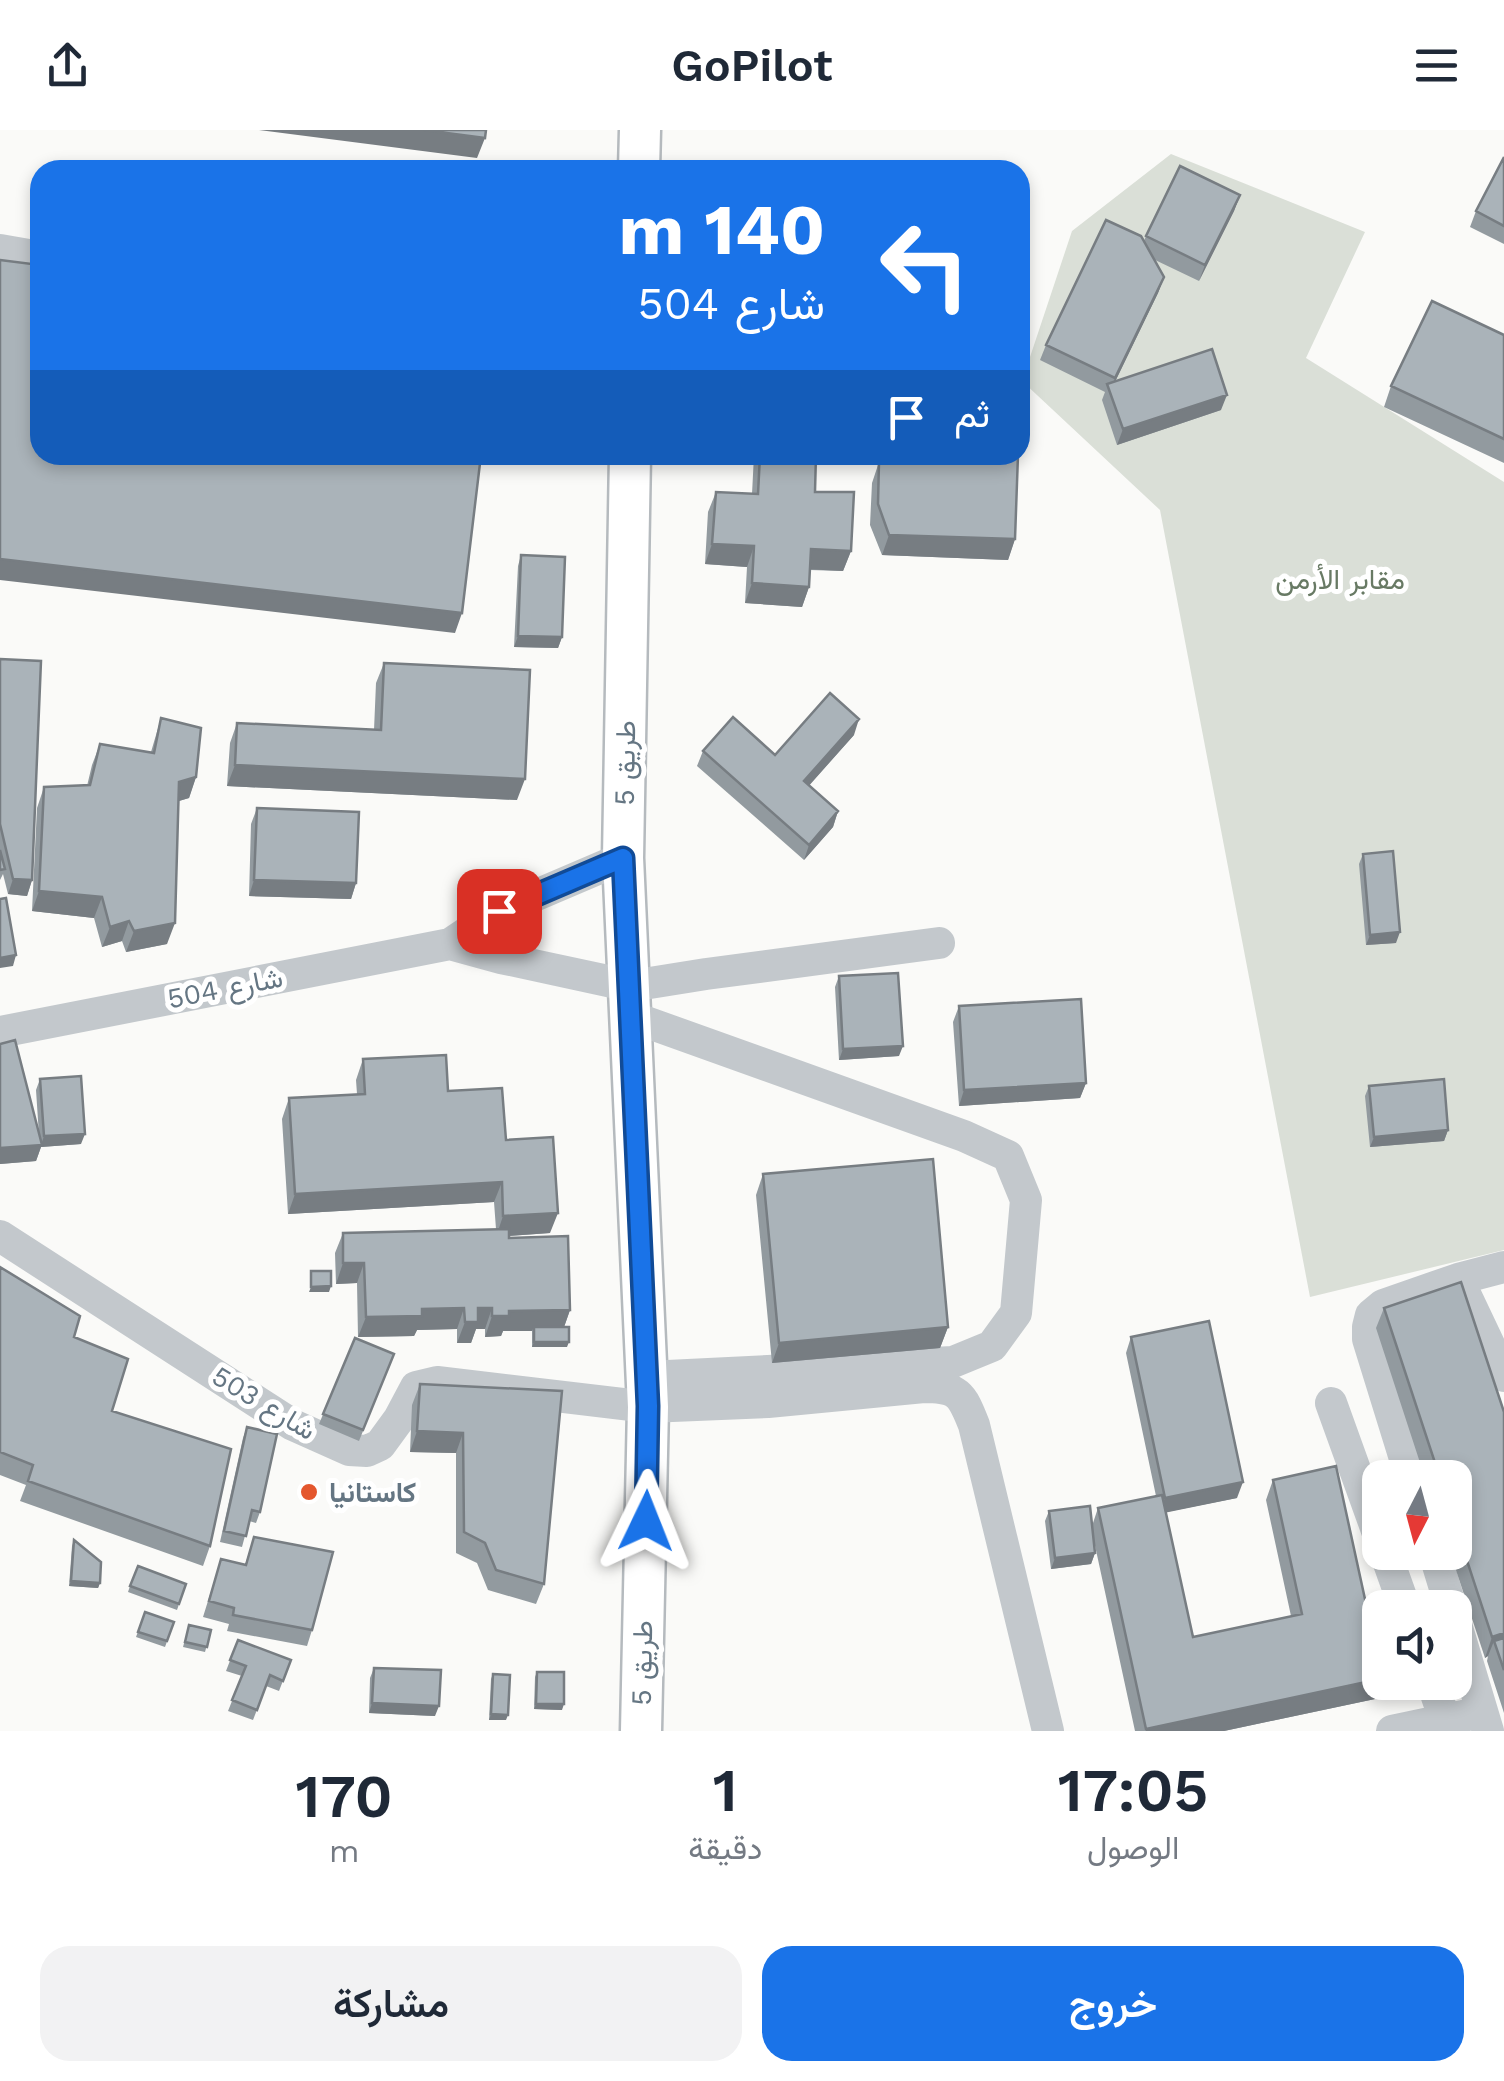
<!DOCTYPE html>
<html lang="ar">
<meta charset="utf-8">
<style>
:root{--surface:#fff;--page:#f2f2f3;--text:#1f2937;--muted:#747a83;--accent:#1a73e8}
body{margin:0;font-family:"Work Sans",Vazirmatn,sans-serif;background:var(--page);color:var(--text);direction:rtl;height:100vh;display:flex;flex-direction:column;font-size:38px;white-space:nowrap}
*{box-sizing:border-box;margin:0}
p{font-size:32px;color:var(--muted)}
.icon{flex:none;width:55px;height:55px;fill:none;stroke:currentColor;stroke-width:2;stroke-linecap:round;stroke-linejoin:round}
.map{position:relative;height:1601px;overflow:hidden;direction:ltr}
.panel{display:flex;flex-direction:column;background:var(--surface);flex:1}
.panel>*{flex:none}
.guide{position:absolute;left:30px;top:30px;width:1000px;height:305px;border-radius:30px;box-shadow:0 5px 15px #0003;direction:rtl;background:#1a73e8;color:#fff;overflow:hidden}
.needle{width:65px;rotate:186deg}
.tools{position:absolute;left:1362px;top:1330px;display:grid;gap:20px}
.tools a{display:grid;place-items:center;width:110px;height:110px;border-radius:20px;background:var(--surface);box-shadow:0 5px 15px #0003;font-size:50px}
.pin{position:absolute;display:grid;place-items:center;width:85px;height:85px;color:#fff;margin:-42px;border-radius:20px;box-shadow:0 5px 15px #0006}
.me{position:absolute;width:110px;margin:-55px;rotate:2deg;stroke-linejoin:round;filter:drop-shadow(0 0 8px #0008)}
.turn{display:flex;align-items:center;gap:35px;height:210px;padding:0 40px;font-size:45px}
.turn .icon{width:130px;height:130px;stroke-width:2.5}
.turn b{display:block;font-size:70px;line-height:85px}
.then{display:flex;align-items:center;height:95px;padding:0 40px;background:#0003;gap:20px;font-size:38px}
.eta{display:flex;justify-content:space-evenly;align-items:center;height:170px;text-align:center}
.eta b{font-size:60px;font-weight:600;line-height:70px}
.cta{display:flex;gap:20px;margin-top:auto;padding:20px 40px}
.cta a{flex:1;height:115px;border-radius:30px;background:var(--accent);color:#fff;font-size:40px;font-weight:600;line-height:115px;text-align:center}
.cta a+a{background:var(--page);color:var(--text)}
header{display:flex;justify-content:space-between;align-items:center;height:130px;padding:0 40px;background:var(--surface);font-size:45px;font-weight:600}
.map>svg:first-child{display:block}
.green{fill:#dadfd7}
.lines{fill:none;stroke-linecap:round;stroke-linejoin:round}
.major-casing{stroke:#b5babe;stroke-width:45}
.minor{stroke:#c3c8cc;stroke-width:32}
.major{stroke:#fff;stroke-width:40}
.wall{fill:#929a9f}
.shaded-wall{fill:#777d82}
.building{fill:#aab3b9;stroke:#777d82;stroke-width:2.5}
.route-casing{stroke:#114b97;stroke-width:25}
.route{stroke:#1a73e8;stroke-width:18}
.poi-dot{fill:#e4572e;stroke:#fff;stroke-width:4}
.labels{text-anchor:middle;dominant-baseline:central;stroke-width:10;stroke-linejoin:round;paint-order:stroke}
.park-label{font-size:28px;fill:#687a64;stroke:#fff}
.street-label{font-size:28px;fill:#657683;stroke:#fff}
.poi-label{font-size:28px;font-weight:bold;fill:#657683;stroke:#fff;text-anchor:start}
</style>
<header><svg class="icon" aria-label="menu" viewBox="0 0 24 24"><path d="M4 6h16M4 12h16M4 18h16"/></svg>GoPilot<svg class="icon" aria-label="share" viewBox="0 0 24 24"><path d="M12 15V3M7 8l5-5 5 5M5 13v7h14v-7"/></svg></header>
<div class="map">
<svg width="1504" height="1601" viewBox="0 0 1504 1601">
<rect width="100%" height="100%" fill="#fafaf8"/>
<!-- green -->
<path class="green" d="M1171,24L1365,102L1306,228L1504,352V1120L1310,1167L1160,380L1022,251L1072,101Z"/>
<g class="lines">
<defs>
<path id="major" d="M639,40L640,0
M630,325L623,728L648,1277L641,1601"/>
</defs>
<!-- major casing -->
<use href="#major" class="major-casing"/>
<!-- minor -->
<path class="minor" d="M0,120L40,127
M450,814L501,828L631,856L706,844L939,813
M632,887L964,1006L1008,1026L1026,1070L1016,1183L992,1216L953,1232L647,1247
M0,902L450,814L499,781L623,728
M0,1106L293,1295L349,1320L367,1321L380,1315L399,1289L416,1257L437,1252L648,1277L768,1272L924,1257C958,1257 962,1264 974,1295L1048,1601
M1458,1149L1504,1246
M1331,1273L1380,1409
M1411,1348L1368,1209V1197L1371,1185L1383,1175L1458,1149L1504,1137
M1385,1422L1405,1478
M1434,1422L1451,1478
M1455,1491L1488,1601
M1432,1552L1445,1590
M1392,1601L1482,1582"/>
<!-- major -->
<use href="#major" class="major"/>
</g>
<!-- wall -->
<path class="wall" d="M1504,27V114L1470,97L1476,81Z
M1240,65L1234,81L1199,151L1153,129L1164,147L1158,163L1115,252L1221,280L1117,315L1102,270L1105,262L1040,230L1046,215L1144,111L1146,106Z
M1504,205V333L1384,277L1391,256Z
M754,325H816L815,362L851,421L843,441L810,440L809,457L802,477L745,473L747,437L705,434L708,382L716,362L752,364Z
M828,325H848L838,335Z
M902,325H1018L1015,409L1008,430L882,425L870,395L872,353L879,332L902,333Z
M521,425L562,507L558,518L514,517L518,436Z
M0,529L32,750L27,766L8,764L3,744L0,750Z
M384,533L517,670L227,656L230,613L237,593L374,600L376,553Z
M161,588L196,647L189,668L179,671L167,814L126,822L122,811L102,817L94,788L32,781L37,678L44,657L87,656L92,635L100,614L151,622Z
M854,605L809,655L838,681L833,697L804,730L697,636L703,621L775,625Z
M257,678L356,753L351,769L249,766L251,694Z
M1363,724L1396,813L1366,815L1359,734Z
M839,846L899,926L839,930L835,857Z
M959,876L1086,953L1080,968L959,976L953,892Z
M0,914L39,1005L36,960L40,949L81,1014L41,1017L36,1031L0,1034Z
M363,929L448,961L506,1010L550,1103L509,1106V1108L570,1180L564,1197L567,1217H532V1201H503L501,1206L485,1207V1199H476L471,1213H457V1199L417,1200L414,1206L358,1207L357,1153L336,1154L335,1123L343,1103L496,1099L494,1072L288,1084L282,989L289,968L357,964L356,950Z
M1369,956L1448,1000L1444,1011L1370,1017L1365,966Z
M763,1044L948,1197L940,1218L772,1233L756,1065Z
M0,1137L74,1207L112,1281L210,1416L203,1436L20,1371L26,1355L0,1345Z
M1384,1178L1504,1282V1583L1487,1531L1488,1526L1485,1528L1450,1422H1455V1348H1425L1376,1198Z
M1131,1207L1237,1368L1166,1382L1193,1507L1291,1486L1266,1370L1273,1350L1375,1569L1224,1601H1135L1094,1411L1095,1423L1091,1434L1051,1439L1045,1391L1049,1381L1092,1396L1098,1378L1156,1366L1126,1223Z
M355,1208L394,1224L359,1311L319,1294Z
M420,1254L562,1261L544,1454L536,1474L488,1460L477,1433L456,1423V1323L410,1322L412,1275Z
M264,1285L260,1382L256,1393L249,1391L242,1417L220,1412L243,1308L247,1297L261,1300Z
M254,1407L312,1500L307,1516L227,1501L229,1494L203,1487L221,1429L245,1435Z
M74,1410L100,1453L98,1458L69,1456L72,1416Z
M186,1454L177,1480L128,1462L130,1456Z
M145,1482L174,1492L165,1517L136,1507Z
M189,1495L211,1500L205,1522L183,1517Z
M238,1510L291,1530L279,1561L266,1556L253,1590L228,1581L242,1546L226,1541Z
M374,1538L435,1586L369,1583L370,1548Z
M537,1542L562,1580L534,1579L535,1547Z
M493,1544L506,1590H489L491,1549Z"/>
<!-- shaded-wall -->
<path class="shaded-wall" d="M259,0H424L485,8L477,28Z
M1240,65L1234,81L1199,151L1205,135Z
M1164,147L1158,163L1109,264L1115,248Z
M1227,265L1221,280L1117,315L1123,299Z
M842,325H848L838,335Z
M889,405L1015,409L1008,430L882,425Z
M712,414L754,416L747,437L705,434Z
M811,419L851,421L843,441L804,439Z
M0,429L462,483L455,503L0,450Z
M752,453L809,457L802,477L745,473Z
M518,506L562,507L558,518L514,517Z
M859,589L854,605L799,667L804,651Z
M235,635L525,649L517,670L227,656Z
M196,647L189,668L172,673L179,652Z
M838,681L833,697L804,730L809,715Z
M13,749L32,750L27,766L8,764Z
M254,750L356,753L351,769L249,766Z
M39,761L102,767L94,788L32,781Z
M129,791L122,811L102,817L110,797Z
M175,793L167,814L126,822L134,801Z
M1400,802L1396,813L1366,815L1370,805Z
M16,825L13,836L0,838V828Z
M903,916L899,926L839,930L843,919Z
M1086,953L1080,968L959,976L964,960Z
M1448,1000L1444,1011L1370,1017L1374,1007Z
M85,1004L81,1014L41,1017L36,1031L0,1034V1018L41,1015L44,1006Z
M502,1052L494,1072L288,1084L295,1064Z
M558,1083L550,1103L496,1107L503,1086Z
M343,1133H364L357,1153L336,1154Z
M331,1156L329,1162H309L311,1157Z
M464,1178L457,1199L417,1200L414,1206L358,1207L366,1187L422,1179Z
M478,1178H492L485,1199H476L471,1213H457L465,1192Z
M570,1180L563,1200L534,1197L532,1201H503L501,1206L485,1207L492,1186L509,1181Z
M948,1197L940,1218L772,1233L779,1213Z
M534,1212H569L567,1217H532Z
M417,1301L463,1303L456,1323L410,1322Z
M1243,1352L1237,1368L1159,1384L1165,1368Z
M1095,1423L1091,1434L1051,1439L1055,1428Z
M71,1451L100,1453L98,1458L69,1456Z
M1504,1503V1521L1494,1511L1488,1526L1485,1528L1492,1507Z
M1380,1549L1381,1552L1375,1569L1224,1601H1146V1599Z
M372,1573L439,1576L435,1586L369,1583Z
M536,1574H564L562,1580L534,1579Z
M491,1584L508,1585L506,1590H489Z"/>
<!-- building -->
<path class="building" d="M424,0H486L485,8Z
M1504,27V96L1476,81Z
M1180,36L1240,65L1205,135L1146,106Z
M766,37L794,38V40H766Z
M1106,90L1141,106L1164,147L1115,248L1046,215Z
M0,130L40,135V325H481L462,483L0,429Z
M1432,171L1504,205V309L1391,256Z
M1212,219L1227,265L1123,299L1107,254Z
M760,325H816L815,362H854L851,421L811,419L809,457L752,453L754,416L712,414L716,362L758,364Z
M910,325H1018L1015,409L889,405L878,374L879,332L910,333Z
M521,425L565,427L562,507L518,506Z
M0,529L41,531L32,750L13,749L0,694Z
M384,533L530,540L525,649L235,635L237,593L381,600Z
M830,563L859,589L804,651L838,681L809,715L703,621L733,587L775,625Z
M161,588L201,598L196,647L179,652L175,793L134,801L129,791L110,797L102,767L39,761L44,657L90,655L100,614L154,623Z
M257,678L359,682L356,753L254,750Z
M0,720L5,739L0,740Z
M1393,721L1400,802L1370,805L1363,724Z
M6,768L16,825L0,828V769Z
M898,843L903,916L843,919L839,846Z
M1081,869L1086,953L964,960L959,876Z
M15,910L42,1015L0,1018V914Z
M446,925L448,961L502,958L506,1010L553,1007L558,1083L503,1086L502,1052L295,1064L289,968L365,964L363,929Z
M81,946L85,1004L44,1006L40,949Z
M1444,949L1448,1000L1374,1007L1369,956Z
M933,1029L948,1197L779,1213L763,1044Z
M509,1099V1108L568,1106L570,1180L509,1181V1186H492V1178H478V1192H465L464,1178L422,1179V1186L366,1187L364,1133H343V1103Z
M0,1137L80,1186L74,1207L128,1229L112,1281L231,1319L210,1416L28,1351L33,1335L0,1322Z
M311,1141H331V1156L311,1157Z
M1461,1152L1504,1282V1503L1492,1507L1455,1394V1348H1440L1384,1178Z
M1209,1191L1243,1352L1165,1368L1131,1207Z
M534,1197H569V1212H534Z
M355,1208L394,1224L363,1300L323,1284Z
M420,1254L562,1261L544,1454L496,1440L485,1413L464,1402L463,1303L417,1301Z
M264,1285L276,1287L273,1303L262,1300Z
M247,1297L277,1304L260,1382L252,1380L246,1406L224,1401Z
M1336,1336L1380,1538V1549L1146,1599L1098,1378L1162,1365L1193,1507L1302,1484L1273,1350Z
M1090,1376L1095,1423L1055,1428L1049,1381Z
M254,1407L333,1422L312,1500L233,1485L234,1478L209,1471L221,1429L246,1435Z
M74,1410L101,1432L100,1453L71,1451Z
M138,1436L186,1454L179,1474L130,1456Z
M145,1482L174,1492L167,1511L138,1502Z
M189,1495L211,1500L207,1517L185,1512Z
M1504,1508V1540L1494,1511Z
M238,1510L291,1530L283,1551L270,1545L257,1580L232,1570L246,1536L230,1530Z
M374,1538L441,1540L439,1576L372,1573Z
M537,1542H564V1574H536Z
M493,1544L510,1545L508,1585L491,1584Z"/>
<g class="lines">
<defs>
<path id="route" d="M499,781L623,728L648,1276L646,1391"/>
</defs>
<!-- route casing -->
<use href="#route" class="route-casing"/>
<!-- route -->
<use href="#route" class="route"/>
</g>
<!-- markers -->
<circle class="poi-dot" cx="309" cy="1362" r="10"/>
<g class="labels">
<!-- park labels -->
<g class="park-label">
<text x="1340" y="449">مقابر الأرمن</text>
</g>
<!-- street labels -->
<g class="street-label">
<text transform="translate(625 633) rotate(-89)">طريق 5</text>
<text transform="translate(225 858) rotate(-11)">شارع 504</text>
<text transform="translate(264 1273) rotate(31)">شارع 503</text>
<text transform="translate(642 1533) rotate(-89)">طريق 5</text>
</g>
<!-- poi labels -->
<g class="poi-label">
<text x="329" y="1362">كاستانيا</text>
</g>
</g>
</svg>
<div class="tools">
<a><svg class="needle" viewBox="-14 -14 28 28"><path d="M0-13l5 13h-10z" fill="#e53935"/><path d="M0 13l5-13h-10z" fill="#747a83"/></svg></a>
<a><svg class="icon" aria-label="sound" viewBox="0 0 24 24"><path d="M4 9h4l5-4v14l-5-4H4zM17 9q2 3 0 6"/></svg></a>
</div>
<div class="pin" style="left:499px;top:781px;background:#d93025"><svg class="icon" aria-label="arrive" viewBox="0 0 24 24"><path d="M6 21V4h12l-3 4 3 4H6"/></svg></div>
<svg class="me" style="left:646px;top:1391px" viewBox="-20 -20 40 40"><path d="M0-17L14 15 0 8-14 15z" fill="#1a73e8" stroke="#fff" stroke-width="4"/></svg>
<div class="guide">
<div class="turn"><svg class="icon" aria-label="left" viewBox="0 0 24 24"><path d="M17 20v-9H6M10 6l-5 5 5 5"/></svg><div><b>140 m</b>شارع 504</div></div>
<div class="then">ثم<svg class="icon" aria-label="arrive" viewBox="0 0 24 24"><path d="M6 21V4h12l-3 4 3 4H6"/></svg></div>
</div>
</div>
<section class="panel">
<div class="eta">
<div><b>17:05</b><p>الوصول</p></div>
<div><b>1</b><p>دقيقة</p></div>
<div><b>170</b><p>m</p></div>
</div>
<div class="cta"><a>خروج</a><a>مشاركة</a></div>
</section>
